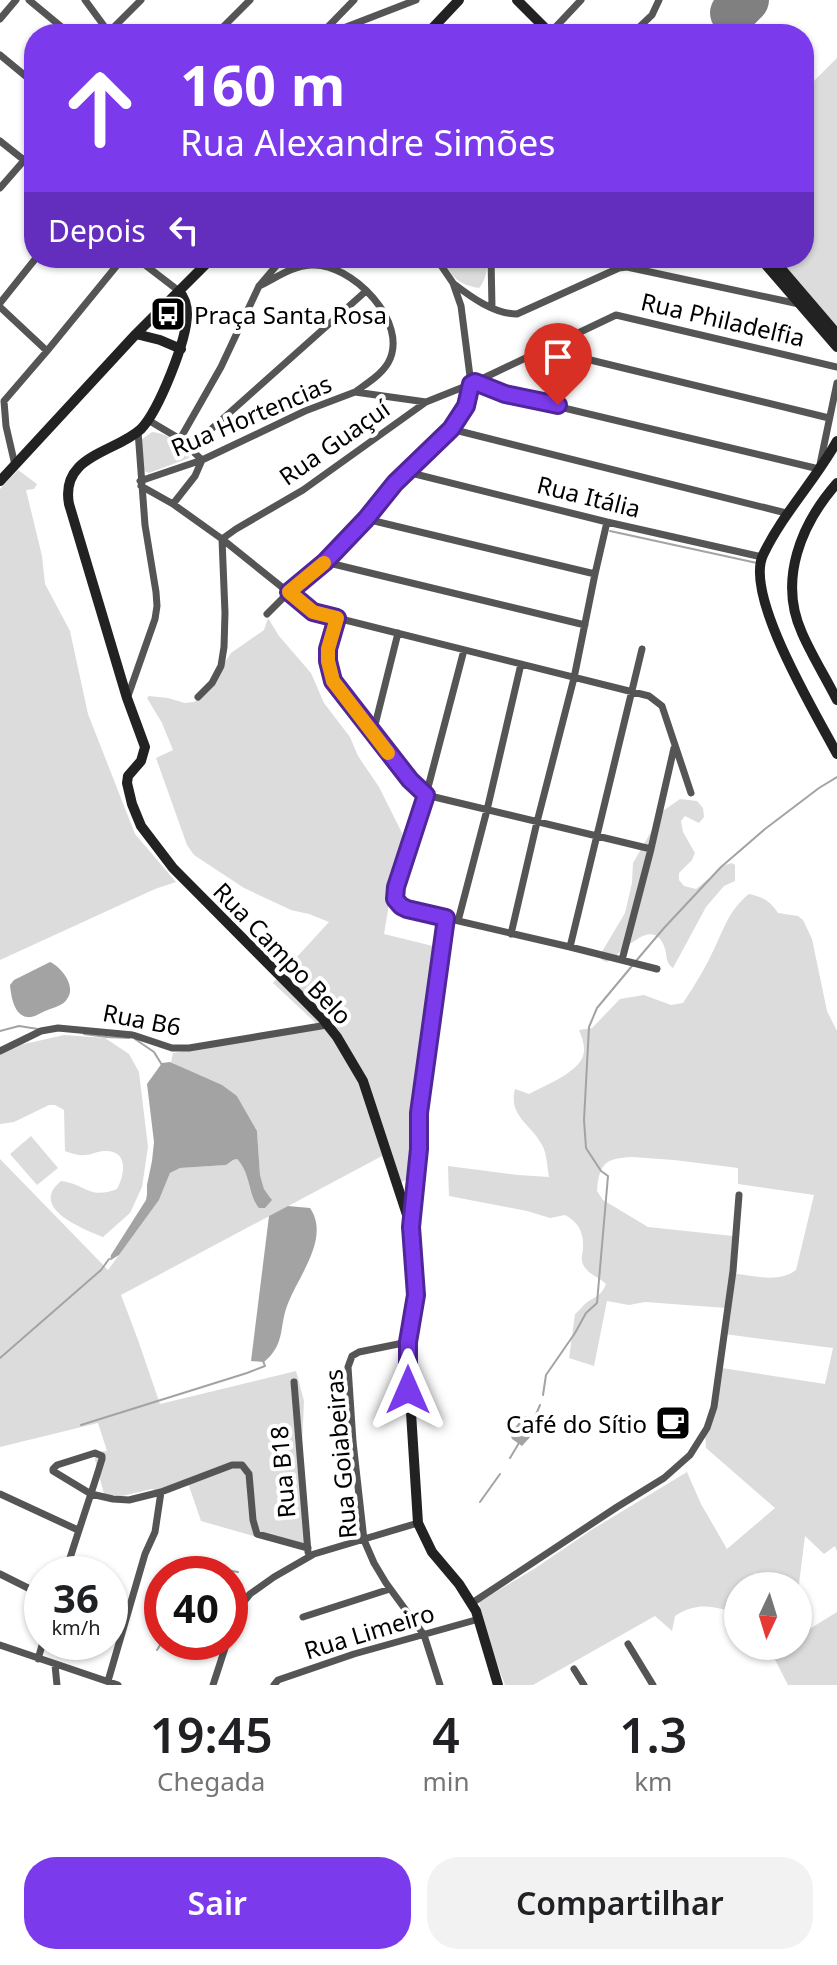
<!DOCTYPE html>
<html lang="pt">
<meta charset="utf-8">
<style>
:root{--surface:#fff;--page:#f2f2f2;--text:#202124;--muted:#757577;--accent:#7c3aed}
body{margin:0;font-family:"Noto Sans",sans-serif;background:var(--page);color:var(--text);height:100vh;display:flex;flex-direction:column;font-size:30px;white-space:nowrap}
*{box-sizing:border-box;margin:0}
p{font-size:26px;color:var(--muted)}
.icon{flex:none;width:44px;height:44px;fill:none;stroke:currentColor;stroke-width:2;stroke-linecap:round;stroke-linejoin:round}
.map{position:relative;height:1685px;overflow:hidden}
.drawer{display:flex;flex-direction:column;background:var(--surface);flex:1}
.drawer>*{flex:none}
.banner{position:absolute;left:24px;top:24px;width:790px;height:244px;border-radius:32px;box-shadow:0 2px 6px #0004;background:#7c3aed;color:#fff;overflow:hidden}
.needle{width:52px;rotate:184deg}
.fabs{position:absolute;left:724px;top:1572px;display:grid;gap:16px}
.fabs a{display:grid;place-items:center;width:88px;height:88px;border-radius:50%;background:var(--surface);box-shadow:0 2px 6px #0004;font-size:40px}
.speed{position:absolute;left:24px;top:1556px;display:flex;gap:16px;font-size:40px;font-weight:700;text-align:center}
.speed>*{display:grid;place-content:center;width:104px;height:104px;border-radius:50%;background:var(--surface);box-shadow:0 2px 6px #0004;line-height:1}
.speed small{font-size:20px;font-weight:400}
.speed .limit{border:12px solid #d22;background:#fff;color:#111}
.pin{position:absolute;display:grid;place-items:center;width:68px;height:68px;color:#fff;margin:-82px -34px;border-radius:50% 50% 50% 0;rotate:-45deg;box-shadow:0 0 8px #0007}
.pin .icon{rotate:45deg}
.me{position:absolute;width:88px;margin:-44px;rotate:0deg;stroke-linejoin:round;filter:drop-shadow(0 0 6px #0008)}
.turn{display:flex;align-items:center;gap:28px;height:168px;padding:0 24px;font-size:36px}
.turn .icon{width:104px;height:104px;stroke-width:2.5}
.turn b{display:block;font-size:56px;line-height:68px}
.then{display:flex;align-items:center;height:76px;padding:0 24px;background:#0003;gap:16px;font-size:30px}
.eta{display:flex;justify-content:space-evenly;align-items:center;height:136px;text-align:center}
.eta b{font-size:48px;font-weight:600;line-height:56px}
.primary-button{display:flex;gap:16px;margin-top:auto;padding:16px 24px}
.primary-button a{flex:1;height:92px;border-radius:32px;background:var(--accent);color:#fff;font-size:32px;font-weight:600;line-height:92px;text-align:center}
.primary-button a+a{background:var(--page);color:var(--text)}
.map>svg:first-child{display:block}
.green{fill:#dcdcdc;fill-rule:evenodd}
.water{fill:#a3a3a3}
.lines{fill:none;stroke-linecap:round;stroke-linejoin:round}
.stream{stroke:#a3a3a3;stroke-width:2}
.runway{stroke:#808080;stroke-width:46}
.street{stroke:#555;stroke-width:7}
.secondary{stroke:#222;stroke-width:10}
.route-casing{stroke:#51269a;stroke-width:20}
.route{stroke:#7c3aed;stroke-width:14}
.slow{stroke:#f59e0b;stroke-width:14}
.labels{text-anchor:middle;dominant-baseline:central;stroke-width:8;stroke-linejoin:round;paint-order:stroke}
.poi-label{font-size:24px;fill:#000;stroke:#fff;text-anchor:start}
.street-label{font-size:24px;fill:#000;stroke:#fff}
</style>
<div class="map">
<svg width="837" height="1685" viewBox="0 0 837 1685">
<rect width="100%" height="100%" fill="#fff"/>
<!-- green -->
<path class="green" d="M837,58V326L774,258H804V91Z
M442,258H486C489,267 485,282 479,288C456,284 453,277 442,258Z
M152,432C166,433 181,443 190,453L189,458L149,473L144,471L141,440Z
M18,470L37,484L34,489L26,490L42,556L45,584L70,631L88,714L135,834L176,882L155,889L0,960V489Z
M268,618L279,636L311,673L324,703L350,737L358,756L379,787L402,833L404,843V852L389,904L384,934L441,948L414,1170L411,1177L402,1182L391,1179L382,1156L121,1295L138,1340L160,1404L296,1371L304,1401L302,1447L305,1551L201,1521L187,1480L157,1491L152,1489L122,1496L104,1494L94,1456L96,1452L107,1451L98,1423L0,1447V1159L108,1270L159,1200L170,1173L180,1168L225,1165L233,1160L237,1159C249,1171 252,1190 256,1205L271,1198L264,1189L260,1175L257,1131L237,1096L171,1062L173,1053L319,1026L273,983L329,922L309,914L291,910L244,888L194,855L187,845L156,758L173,750L162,723L147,698L149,696L168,698L185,703L194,702L203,696L231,653L264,630Z
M680,799L697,801L703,808L704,817L699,823L685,816L681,821L683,832L695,853L692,860L679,873V880L684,886L696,889L725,865L732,863L735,865V881L724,886L706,907L673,968C664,961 668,955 664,946C652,915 621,955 607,962L602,960L600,955L625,913L632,883L633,863L663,811Z
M749,894C763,897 770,901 778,913L798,916L803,920L812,939L827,1011L837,1031V1551L835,1546L824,1554L805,1536L798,1592V1586H738V1613C713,1607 699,1601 675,1616L672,1631L655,1616L533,1685H505L489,1642L479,1602L534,1569L593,1529L687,1472L701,1504L727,1549L775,1508L706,1448L705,1432L722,1368L825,1384L833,1348L724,1334L726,1308L645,1302L629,1305L607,1301L594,1366L569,1358L575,1314C579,1311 581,1308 584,1305C593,1296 600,1299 606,1284C598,1276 585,1274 582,1261C581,1257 583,1252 583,1248C584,1232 578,1222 565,1215L550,1218L527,1211L449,1196L448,1166L518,1175L549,1177C547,1167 547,1153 542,1145C531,1124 508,1116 515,1089L529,1094C544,1086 577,1073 583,1056C586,1047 582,1038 579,1030L592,1028L620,999L644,995L671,1005L683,1003C695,985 706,967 715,947C725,926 730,909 749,894ZM632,1157L674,1160L738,1168V1184L814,1195L796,1270C778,1284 751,1275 730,1273L733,1236L648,1227L603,1200L597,1191C599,1164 605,1158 632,1157Z
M64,1035L105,1038L129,1054L139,1072L148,1147L142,1187L130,1213L103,1237C83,1229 28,1208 61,1181C86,1184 89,1200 117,1189C125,1174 129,1150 104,1151C98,1151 91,1155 85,1155C78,1156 71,1153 65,1151L64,1110L55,1105H49L14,1122L0,1124V1054L20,1045Z
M31,1136L58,1168L37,1185L10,1154Z
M837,1612V1685H788L768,1646H798V1616L803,1633Z"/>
<!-- water -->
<path class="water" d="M50,962C61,967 77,986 67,999C63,1006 52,1008 45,1011C39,1014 33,1018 27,1017C14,1015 11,996 10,985L14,980Z
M170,1062L222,1085L237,1096L257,1131L260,1175L264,1189L272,1200L265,1208H259C248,1195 251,1173 237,1159L233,1160L226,1165L180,1168L170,1173L159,1200L119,1255L111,1260H110L111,1255L146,1200L147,1194V1185L152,1161L154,1142L147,1084L162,1063Z
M288,1206L310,1208C330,1237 300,1274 289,1301C278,1325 287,1343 264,1362L251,1361L269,1216Z
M524,1416L543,1419V1423L522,1446L512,1439L510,1434Z"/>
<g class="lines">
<!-- stream -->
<path class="stream" d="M610,531L757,563
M636,961L664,928L721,867L765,829L819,788L837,777
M0,1031L19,1026L38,1029
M84,1034L107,1037L129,1038
M135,1039L154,1052L162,1065
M0,1358L101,1270L109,1259
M543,1395L546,1375L575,1333L586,1313L597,1303L608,1176L601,1171L586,1148L584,1120L589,1027L597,1008L632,966
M535,1417L540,1405
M81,1425L247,1373L265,1366L263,1361
M510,1458L519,1443
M480,1502L500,1474
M213,1574L220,1569L238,1572
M157,1650L162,1642"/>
<!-- runway -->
<path class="runway" d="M733,13L746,0"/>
<!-- street -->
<path class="street" d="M29,0L70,34
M85,0L110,34
M0,19L16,0
M109,32L141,0
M550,33L581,0
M216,34L250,0
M321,34L354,0
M328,34L416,0
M632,34L652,15L659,0
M0,55L34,83
M0,141L34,168
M0,188L34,149
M136,258L179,291
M491,258L492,307
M454,284C471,297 494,314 517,314L619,268L627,267L799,304
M259,286C276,278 292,266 311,265C351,262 411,323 388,363C381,375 366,384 355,392
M0,303L36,258
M0,307L47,351
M545,349L829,418
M475,382L505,394L819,469L837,383
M148,420L180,439L202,460L195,476L173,504
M451,429L786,513
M180,439L221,367L259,286L283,258
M190,448L366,291
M15,465L6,426L4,401L47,351L123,258
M407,472L607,522L762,557
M140,481L202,460L305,411L355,392L426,402
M141,486L173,504L222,539L313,612L649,696L662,706L691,793
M366,519L595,574
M325,562L585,625
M267,614L289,592L325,562L366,519L395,483L451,429L466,406L471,384L461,306L453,283L436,258
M337,618L328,649V661L333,681L410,780L426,795L651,849
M464,650L426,795L396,887L395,899L401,906L407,909L570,947L657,969
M128,696L155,619L157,606L156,592L145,525L138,431
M198,697L212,683L221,666L224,647L225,613L222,539L236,529L303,490L426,402L471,384L616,315L837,367
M373,733L398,633
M458,921L487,810L521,664
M511,934L537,822L574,678L595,574L607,522
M570,947L642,649
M622,960L651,849L674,748
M0,1051L41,1031L58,1028L133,1035L172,1048H189L327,1025
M412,1221L419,1149V1113L422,1083L446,918
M408,1342L359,1352L352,1356L348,1367L353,1442L364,1540L374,1563L386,1583L424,1635L440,1685
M294,1382L308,1552
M0,1494L78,1530
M0,1574L42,1595
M65,1574C77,1535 90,1498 102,1459V1456L95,1453L57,1465L53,1469V1471L91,1494L113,1499L129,1500L161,1492L232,1465H242L249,1474L253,1520L257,1534L308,1548
M472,1603L617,1507L664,1478L690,1455L707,1428L714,1407L733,1271L739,1195
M303,1617L390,1589
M230,1633L236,1614L242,1604L250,1594L274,1577L314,1554L418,1523
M628,1644L653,1685
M0,1645L118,1685
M38,1659L43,1642
M55,1665L57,1685
M574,1669L584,1685
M108,1681L145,1554L155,1532L161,1492
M213,1685L227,1642
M274,1685L278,1680L354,1654L479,1619"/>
<!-- secondary -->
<path class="secondary" d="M517,0L551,34
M427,34L459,0
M760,258L837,347
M772,258L837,334
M179,291C185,298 187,305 187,314C187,340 159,410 141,429C115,453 60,455 69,504L127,698L145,747L141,761L128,776L127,783L132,804L141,826L173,868L322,1018L337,1037L363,1081L411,1227L416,1295L408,1342V1365L418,1523L432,1552L459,1584L476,1611L498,1685
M136,334L160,340L181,349
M837,441C815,481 783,513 763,555C744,596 816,714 837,754
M0,481L136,334L212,258
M837,483C801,524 778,580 802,633C812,656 826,678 837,700"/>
</g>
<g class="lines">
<defs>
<path id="route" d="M408,1390V1342L416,1295L411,1227L419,1149V1113L446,918L407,909L401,906L395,899L396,887L426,795L410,780L333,681L328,661V649L337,618L313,612L289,592L325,562L366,519L395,483L451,429L466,406L471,384L475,382L505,394L558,405"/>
</defs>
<!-- route casing -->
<use href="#route" class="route-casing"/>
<!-- route -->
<use href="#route" class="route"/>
<!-- slow -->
<path class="slow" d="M324,563L289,592L313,612L337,618L328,649V661L333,681L388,753"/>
</g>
<!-- icons -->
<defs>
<symbol id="bus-square" viewBox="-11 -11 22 22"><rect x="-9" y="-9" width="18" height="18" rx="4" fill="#000" stroke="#fff"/><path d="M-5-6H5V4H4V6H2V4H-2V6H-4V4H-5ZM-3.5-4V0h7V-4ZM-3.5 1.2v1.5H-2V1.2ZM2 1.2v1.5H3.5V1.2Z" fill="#fff"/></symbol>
<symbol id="cafe-square" viewBox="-11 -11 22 22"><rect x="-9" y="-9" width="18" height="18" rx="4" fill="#000" stroke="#fff"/><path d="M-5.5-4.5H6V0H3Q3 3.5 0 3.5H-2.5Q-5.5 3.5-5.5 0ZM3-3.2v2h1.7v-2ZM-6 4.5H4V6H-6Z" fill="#fff"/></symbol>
</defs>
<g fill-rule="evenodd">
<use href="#bus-square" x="148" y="294" width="40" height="40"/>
<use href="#cafe-square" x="653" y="1403" width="40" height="40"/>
</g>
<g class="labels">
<!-- poi labels -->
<g class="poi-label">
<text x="194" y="314">Praça Santa Rosa</text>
<text x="647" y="1423" text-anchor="end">Café do Sítio</text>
</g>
<!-- street labels -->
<g class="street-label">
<text transform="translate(723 319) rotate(13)">Rua Philadelfia</text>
<text transform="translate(251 415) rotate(-23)">Rua Hortencias</text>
<text transform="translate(334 442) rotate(-35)">Rua Guaçuí</text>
<text transform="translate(589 496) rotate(14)">Rua Itália</text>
<text transform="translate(283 953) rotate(46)">Rua Campo Belo</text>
<text transform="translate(142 1019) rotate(11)">Rua B6</text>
<text transform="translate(340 1454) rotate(-95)">Rua Goiabeiras</text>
<text transform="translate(282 1472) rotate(-95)">Rua B18</text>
<text transform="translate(369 1631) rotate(-17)">Rua Limeiro</text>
</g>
</g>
</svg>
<div class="fabs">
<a><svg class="needle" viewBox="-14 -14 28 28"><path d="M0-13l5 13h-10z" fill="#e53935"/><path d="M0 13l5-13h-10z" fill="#757577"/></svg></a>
</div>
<div class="speed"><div>36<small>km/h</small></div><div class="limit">40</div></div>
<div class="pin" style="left:558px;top:405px;background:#d93025"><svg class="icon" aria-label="arrive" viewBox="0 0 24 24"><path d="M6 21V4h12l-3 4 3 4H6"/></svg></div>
<svg class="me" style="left:408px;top:1390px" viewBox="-20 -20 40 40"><path d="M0-17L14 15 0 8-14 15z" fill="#7c3aed" stroke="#fff" stroke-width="4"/></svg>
<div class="banner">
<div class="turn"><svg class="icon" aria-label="ahead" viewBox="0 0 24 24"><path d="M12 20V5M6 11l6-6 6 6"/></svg><div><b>160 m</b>Rua Alexandre Simões</div></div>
<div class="then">Depois<svg class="icon" aria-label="left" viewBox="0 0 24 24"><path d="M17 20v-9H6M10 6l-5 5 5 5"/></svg></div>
</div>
</div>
<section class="drawer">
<div class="eta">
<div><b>19:45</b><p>Chegada</p></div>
<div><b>4</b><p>min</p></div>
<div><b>1.3</b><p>km</p></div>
</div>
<div class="primary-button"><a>Sair</a><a>Compartilhar</a></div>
</section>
